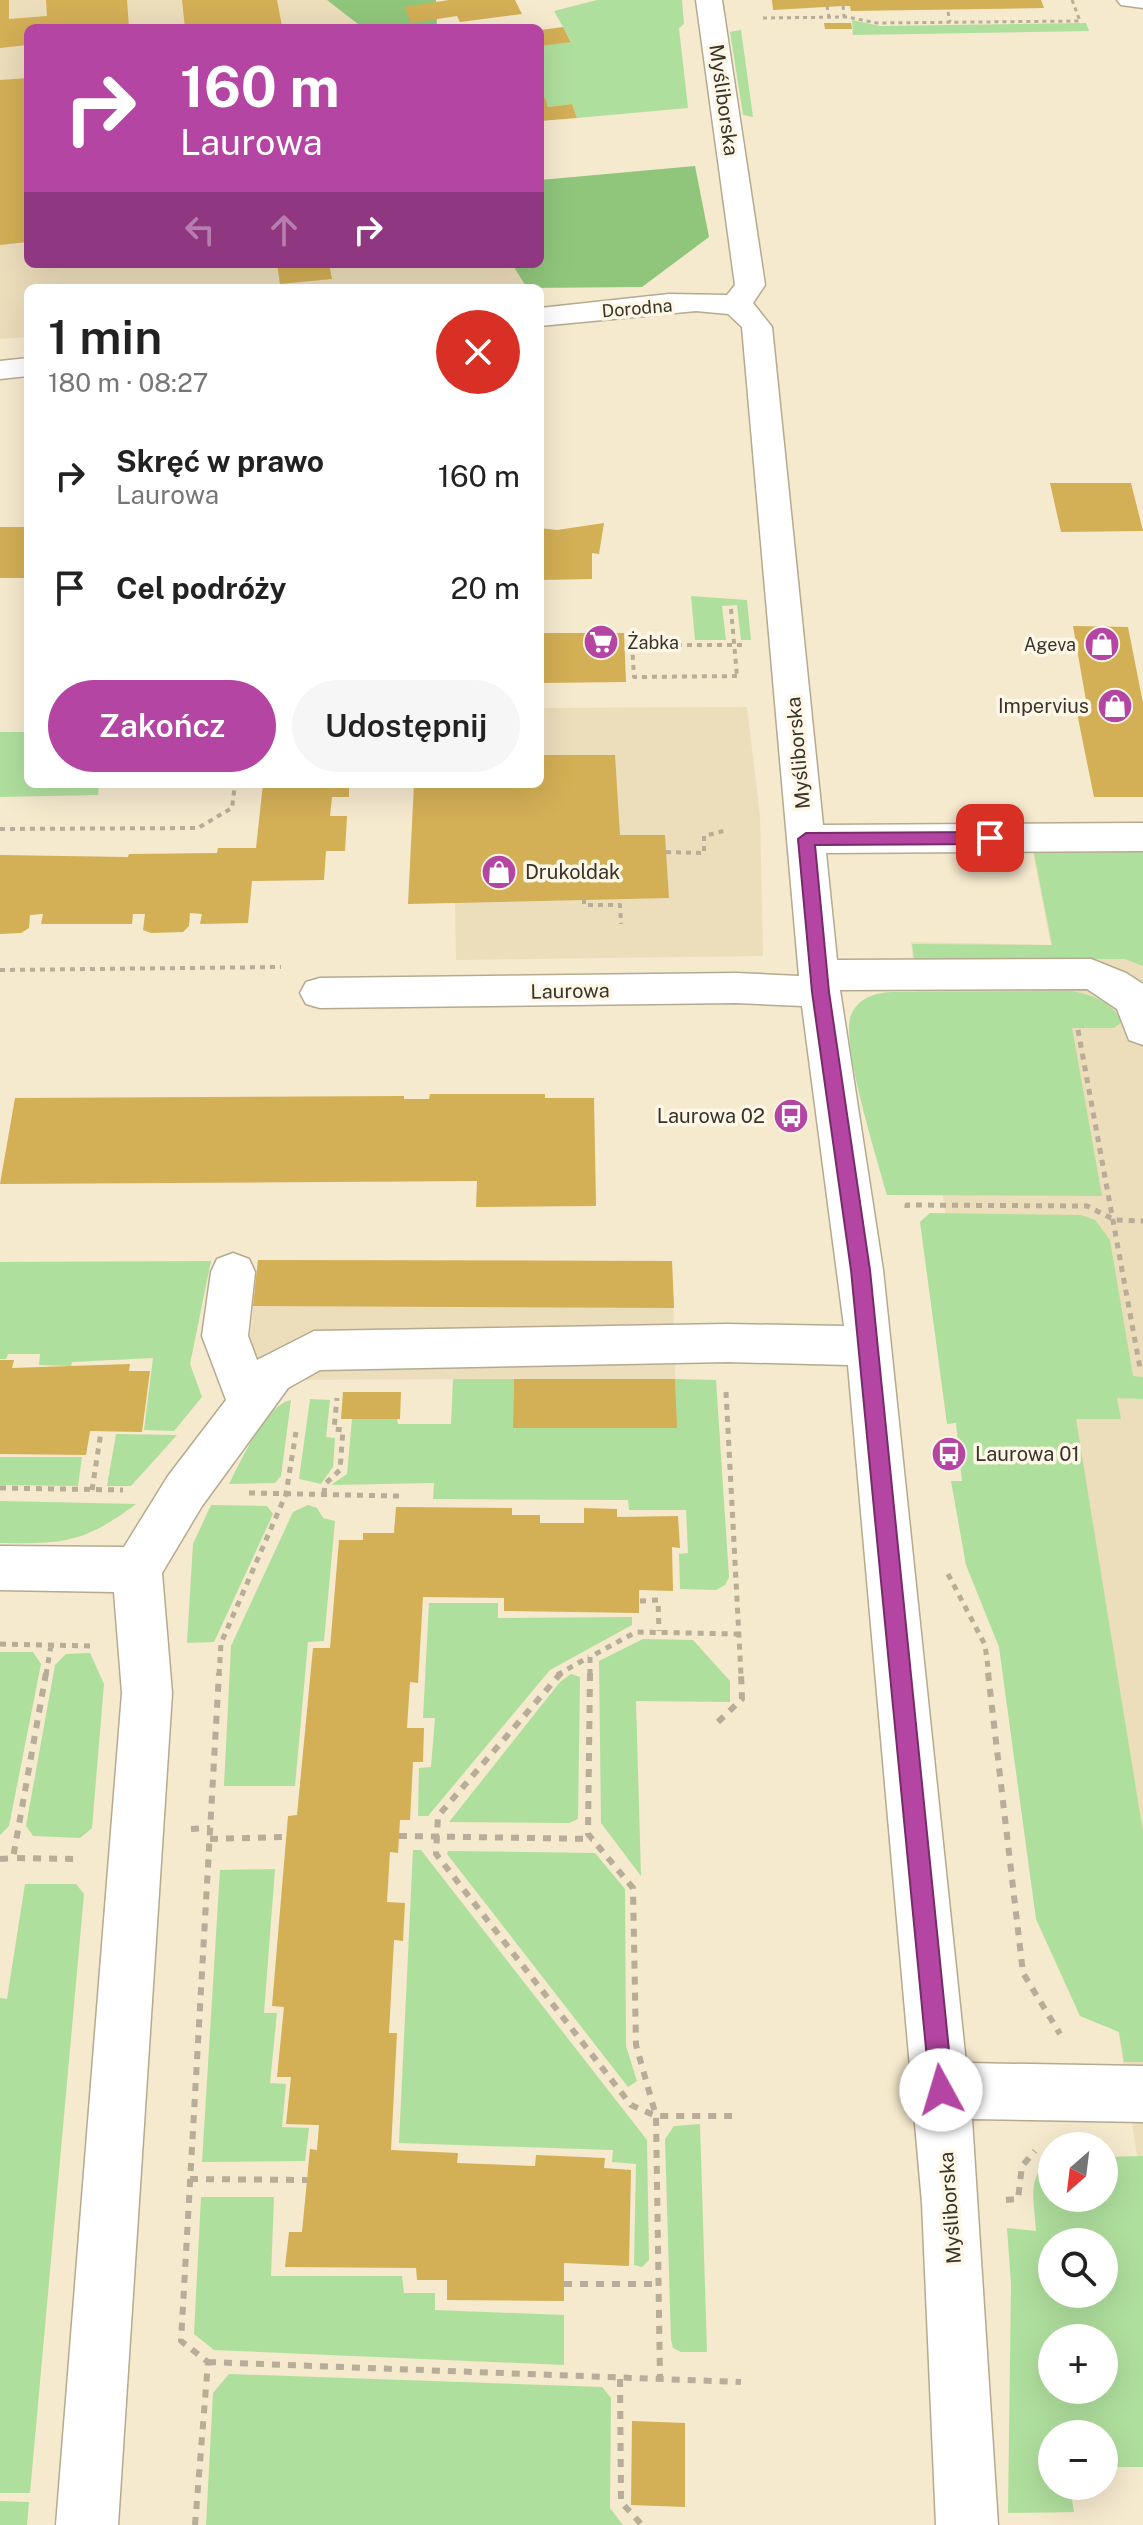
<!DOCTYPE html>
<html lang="pl">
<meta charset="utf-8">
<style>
:root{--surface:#fff;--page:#f6f6f6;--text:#222;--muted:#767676;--accent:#b445a2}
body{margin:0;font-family:"Public Sans",sans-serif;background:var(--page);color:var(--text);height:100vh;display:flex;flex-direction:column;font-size:30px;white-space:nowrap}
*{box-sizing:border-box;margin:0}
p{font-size:26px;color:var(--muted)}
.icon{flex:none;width:44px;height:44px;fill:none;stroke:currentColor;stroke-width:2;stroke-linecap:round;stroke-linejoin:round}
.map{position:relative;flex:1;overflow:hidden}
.details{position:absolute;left:24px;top:284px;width:520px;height:504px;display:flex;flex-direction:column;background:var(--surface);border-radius:12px;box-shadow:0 8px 32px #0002}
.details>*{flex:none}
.banner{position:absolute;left:24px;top:24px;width:520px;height:244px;border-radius:12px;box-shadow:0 8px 32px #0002;background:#b445a2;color:#fff;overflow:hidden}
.needle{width:52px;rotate:208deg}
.controls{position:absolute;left:1038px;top:2132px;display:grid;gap:16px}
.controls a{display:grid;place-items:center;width:80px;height:80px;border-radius:50%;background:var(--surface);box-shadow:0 8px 32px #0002;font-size:40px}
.pin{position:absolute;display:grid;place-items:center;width:68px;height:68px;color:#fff;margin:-34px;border-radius:16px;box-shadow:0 4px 12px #0006}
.me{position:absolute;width:88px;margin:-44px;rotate:354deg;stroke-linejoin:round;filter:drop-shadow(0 0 6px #0008)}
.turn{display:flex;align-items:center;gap:28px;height:168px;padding:0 24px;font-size:36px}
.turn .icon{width:104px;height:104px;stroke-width:2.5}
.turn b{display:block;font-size:56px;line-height:68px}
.lanes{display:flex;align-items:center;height:76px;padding:0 24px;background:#0003;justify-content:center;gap:40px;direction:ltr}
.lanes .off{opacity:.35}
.round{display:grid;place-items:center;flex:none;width:84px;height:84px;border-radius:42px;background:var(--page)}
.summary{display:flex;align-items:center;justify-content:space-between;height:136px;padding:0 24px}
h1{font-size:48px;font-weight:600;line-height:60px}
.action{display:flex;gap:16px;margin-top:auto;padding:16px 24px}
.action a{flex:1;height:92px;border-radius:48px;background:var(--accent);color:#fff;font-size:32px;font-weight:600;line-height:92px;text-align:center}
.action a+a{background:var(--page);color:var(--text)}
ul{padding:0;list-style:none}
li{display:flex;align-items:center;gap:24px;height:112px;padding:0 24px}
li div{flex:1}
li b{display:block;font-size:30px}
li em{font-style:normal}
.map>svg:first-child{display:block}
.built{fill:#ecddbb}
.green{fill:#afdf9d;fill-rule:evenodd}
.forest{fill:#90c67c}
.building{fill:#d3af56}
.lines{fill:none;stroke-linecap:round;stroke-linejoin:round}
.minor-casing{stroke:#b5aa90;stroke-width:3}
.path-far3{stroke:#b7ad98;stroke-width:3;stroke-dasharray:4 4;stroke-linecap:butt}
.path-far2{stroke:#b7ad98;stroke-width:4;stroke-dasharray:5 5;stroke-linecap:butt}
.path-far1{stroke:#b7ad98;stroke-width:5;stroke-dasharray:6 6;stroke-linecap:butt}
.path{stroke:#b7ad98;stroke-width:6;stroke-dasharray:8 8;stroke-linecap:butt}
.minor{fill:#fff;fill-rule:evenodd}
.route{fill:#b445a2;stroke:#752d69;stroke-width:2}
.labels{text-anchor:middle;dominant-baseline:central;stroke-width:7;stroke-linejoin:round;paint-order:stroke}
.far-street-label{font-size:18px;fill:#383429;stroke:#fef6e6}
.far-poi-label{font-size:18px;fill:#383429;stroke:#fef6e6;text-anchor:start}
.street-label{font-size:20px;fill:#383429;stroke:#fef6e6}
.poi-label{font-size:20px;fill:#383429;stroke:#fef6e6;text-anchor:end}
</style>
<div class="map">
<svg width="1143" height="2525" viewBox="0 0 1143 2525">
<rect width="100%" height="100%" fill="#f5e9ce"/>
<!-- built -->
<path class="built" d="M0,0H343L362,28H28V264H512L527,288H28V337L0,339Z
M747,707L760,816L763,956L456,960L455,901L540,784V708Z
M1143,852V2467L1104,2462V2198L1137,2156L1098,1893L985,1529L911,942L1051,945L1033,853Z
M258,1260L672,1261L677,1428H513V1379L246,1380Z"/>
<!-- green -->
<path class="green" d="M597,0H682L684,24L679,28L688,108L577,118L572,104L548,107L545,99H540V46L571,41L554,11Z
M852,20L880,26L1086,23L1089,31L853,35Z
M741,30L753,117L743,115L730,32Z
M691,596L747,600L751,640H741L737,605L722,606L726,640H695Z
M0,732H28V784H99L98,795L0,797Z
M1143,852V966L1125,959H914L912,944L1052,945L1034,853Z
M1072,991C1092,995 1113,1002 1122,1022L1114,1028H1072L1102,1196L887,1195C878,1161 840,1043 851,1015C858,998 875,993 891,992Z
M930,1213L1081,1215L1095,1220L1110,1240L1133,1376L1143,1377V1399L1117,1398L1121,1419H1076L1143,1832V2062H1124L1119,2032L1080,2016L1036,1919L999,1647L966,1565L951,1481H962L956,1423L947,1424L920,1222Z
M211,1261L190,1364L202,1397L174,1431L144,1430L153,1358L72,1362L71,1366L39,1365L40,1354H8L6,1359H0V1262Z
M453,1379H514L513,1428H676L675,1379L716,1380L729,1577L725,1585L716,1590L680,1589L679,1554L688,1553L686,1510H629L628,1500L433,1499L434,1483L331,1485L347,1474L352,1419H397L398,1424H451Z
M310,1399L330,1400L326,1437L335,1438L333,1467L321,1484L299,1479Z
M291,1400L281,1476L275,1483L229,1484C241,1461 265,1405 291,1400Z
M116,1434L177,1435L131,1486H107Z
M0,1457H82L78,1486L0,1485Z
M0,1501L136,1504C84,1543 64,1544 0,1543Z
M211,1505L267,1506L273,1514L214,1642L187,1643L193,1544Z
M308,1505L317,1508L323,1518L335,1521L324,1641L308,1642L295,1786H224L231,1646L293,1512Z
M429,1603H498V1618L632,1617V1625L550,1670L428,1816H418L419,1768L431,1767L435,1718H423Z
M643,1639L693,1640L730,1681V1702L636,1701L641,1876L601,1823L599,1661Z
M0,1652H33L41,1664L9,1826L0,1835Z
M90,1653L104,1684L92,1828L80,1838L33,1836L26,1826L55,1665L66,1654Z
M571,1674L580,1677L578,1819L569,1823L449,1822L560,1682Z
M413,1850H421L647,2140L649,2260L642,2267L634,2265L636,2164L612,2162L613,2150L399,2143Z
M448,1851L595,1853L625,1889L626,2046L637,2081L628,2087L447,1854Z
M275,1869L264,2013H277L270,2083L286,2084L282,2127L309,2128L305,2161L202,2162L220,1870Z
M25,1884H76L84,1894L30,2493H0V1998L7,1999Z
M700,2124L707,2352H681L673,2348L671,2340L665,2139L674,2126Z
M1143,2156V2467H1104V2434H1052V2486H1070L1074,2512L1008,2513L1011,2284L1007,2228L1036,2231C1035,2206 1025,2173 1052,2161V2198H1104V2157ZM1052,2242H1104V2294H1052ZM1052,2338H1104V2390H1052Z
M201,2197H274L271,2276H402L404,2293H435V2310L564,2315V2365L214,2350L194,2334Z
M229,2374L602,2387L611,2398L610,2508L623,2525H206L213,2393Z
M0,2501L29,2502L27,2525H0Z"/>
<!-- forest -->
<path class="forest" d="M327,0H436L437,28H363Z
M695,166L709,237L642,287L527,288L512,264H540V180Z"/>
<!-- building -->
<path class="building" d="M0,0H9V19L47,16L46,0H127L129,28H28V45L0,48Z
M182,0H277L282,26L185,28Z
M449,0H515L522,14L460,22L457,16L411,23L404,7Z
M772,0H1041L1044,8L851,11L850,6H843L773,10Z
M824,23H851L852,29H825Z
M563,27L571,42L540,46V30Z
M28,78V242L0,245V80Z
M545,98L548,107L572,104L577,118L540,121V99Z
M277,264H329L332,279L280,284Z
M1050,483H1131L1143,531L1061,532Z
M604,523L599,554L592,553V579L540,580V528L557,530Z
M0,527H28L25,578H0Z
M1073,626L1128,627L1143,703V797H1094L1077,713L1088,712Z
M540,633H624L626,682L540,683Z
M543,725V755H615L620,835H665L669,898L408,904L414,784H540V726Z
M263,784H349V797H332L330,816H347L345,851H326L324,880L252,881L248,923L200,924L202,914L190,913L189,926L183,932L151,933L143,930L145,914H133L132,924H41L43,914L30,915L29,928L21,933L0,934V855L128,857L129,854L217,853L218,848H256Z
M430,1094H545V1098H594L596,1206L476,1207L477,1181L0,1184L15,1098L404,1096V1099H429Z
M258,1260L672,1261L674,1308L253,1306Z
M0,1360H14L12,1368L130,1364L129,1371H150L142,1432L90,1431L86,1455L0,1454Z
M514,1379H675L677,1428H513Z
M343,1392H401L400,1419H341Z
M396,1507L512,1508V1515H540V1523H584V1508L617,1509V1517L678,1516L680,1548L672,1547L673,1591L639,1590V1613L504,1611V1598L423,1597L418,1683L410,1682L407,1728H424L423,1762H413L410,1820H400L398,1853L390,1852L387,1902L405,1903L403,1941L394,1940L389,2033H397L391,2150L458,2153L457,2163L535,2166L536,2155L605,2158L604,2168L631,2170L629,2266L564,2263V2301L447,2300V2280H417L416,2268L285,2267L289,2232H302L310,2149L317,2150L319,2125L286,2124L291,2077H277L284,2007L272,2006L288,1816L297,1815L313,1648H330L339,1540H363V1533H394Z
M632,2421L685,2423V2507L631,2505Z"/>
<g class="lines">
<defs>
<path id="minor" d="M696,0H722L765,285L753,303L772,327L823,825L1143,823V851L826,853L837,960L1091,959L1126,973L1143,984V1045L1129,1040L1117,1009L1087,989L840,990L883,1270L966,2063L1143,2066V2122L972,2119L998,2525H936L922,2203L848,1365L727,1362L320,1370L288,1388L202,1506L162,1573L172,1693L118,2525H56L122,1693L114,1592L0,1590V1546L124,1547L168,1476L226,1400L202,1336L211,1272L217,1259L233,1253L249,1259L255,1272L248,1336L257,1360L314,1331L727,1324L844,1326L802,1006L736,1003L320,1008L306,1004L300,993L306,982L320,978L736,973L799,976L742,327L728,314L696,311L540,326V308L669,294L727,295L735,285Z
M1117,0H1143V8L1121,5Z
M28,358V376L0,379V361Z"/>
</defs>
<!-- minor casing -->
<use href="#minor" class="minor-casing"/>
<!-- path-far3 -->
<path class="path-far3" d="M827,6L829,17
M843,6L844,17
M948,12L950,22
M763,18L847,17L877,23L1080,21L1072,0"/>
<!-- path-far2 -->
<path class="path-far2" d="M731,609L737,676
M742,645H632L634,677L742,676
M0,829L198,828L232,808L235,784
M666,852L704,853V836L727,830
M584,899V905H620L621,924
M0,970L281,967"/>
<!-- path-far1 -->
<path class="path-far1" d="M1078,1030L1140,1368H1143
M907,1208V1205L1087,1206L1115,1220L1143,1221
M726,1392L741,1675
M0,1488L123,1490
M92,1490L101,1432
M249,1493L399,1496
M324,1494L325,1484L340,1470L343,1430L334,1429L337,1398
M948,1574L985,1645L989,1675
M640,1601L658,1600L659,1631
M0,1644L90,1646
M46,1675L51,1645
M219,1675L221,1643L286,1494L296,1432
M557,1675L589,1657
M590,1675V1657L636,1632L740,1634"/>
<!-- path -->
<path class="path" d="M46,1673L13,1858L80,1859
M561,1673L438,1816L436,1854L631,2105L656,2116H732
M590,1673L588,1834L633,1888L636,2045L656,2116L660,2379
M988,1673L1023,1973L1060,2034
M718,1722L742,1699L741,1673
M191,1829L210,1828
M399,1836L592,1839
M210,1839L286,1837
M0,1859L13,1858
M190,2179L307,2180
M1006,2200L1018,2199L1022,2166L1035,2151
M564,2284H658
M208,2362L741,2382
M620,2379L621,2502L642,2525
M195,2525L208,2362L181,2341L219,1673"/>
<!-- minor -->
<use href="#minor" class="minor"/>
</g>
<!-- route -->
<path class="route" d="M990,832L998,838L990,844L815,845L829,992L870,1270L953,2090L949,2098L941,2101L933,2098L930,2090L851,1270L812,992L798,839L806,833Z"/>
<!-- icons -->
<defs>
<symbol id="supermarket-disc" viewBox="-11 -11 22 22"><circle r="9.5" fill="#b445a2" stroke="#fef6e6"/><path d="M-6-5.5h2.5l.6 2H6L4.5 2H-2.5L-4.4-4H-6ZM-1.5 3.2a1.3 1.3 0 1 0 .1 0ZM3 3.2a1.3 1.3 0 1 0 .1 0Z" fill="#fff"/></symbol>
<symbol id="shop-disc" viewBox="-11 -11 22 22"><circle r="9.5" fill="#b445a2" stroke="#fef6e6"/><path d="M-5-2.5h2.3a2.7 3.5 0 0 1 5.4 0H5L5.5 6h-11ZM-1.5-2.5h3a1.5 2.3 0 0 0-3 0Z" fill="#fff"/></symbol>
<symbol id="bus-disc" viewBox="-11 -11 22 22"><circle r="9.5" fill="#b445a2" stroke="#fef6e6"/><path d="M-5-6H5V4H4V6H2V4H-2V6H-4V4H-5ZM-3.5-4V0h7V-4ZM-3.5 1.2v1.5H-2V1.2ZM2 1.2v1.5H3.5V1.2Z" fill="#fff"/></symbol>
</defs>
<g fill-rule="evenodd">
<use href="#supermarket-disc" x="581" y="622" width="40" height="40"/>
<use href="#shop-disc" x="1082" y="624" width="40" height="40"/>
<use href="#shop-disc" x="1095" y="686" width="40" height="40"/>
<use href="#shop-disc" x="479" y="852" width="40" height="40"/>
<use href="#bus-disc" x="771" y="1096" width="40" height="40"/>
<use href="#bus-disc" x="929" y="1434" width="40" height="40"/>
</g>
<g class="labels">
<!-- far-street labels -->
<g class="far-street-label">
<text transform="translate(637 308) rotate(-5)">Dorodna</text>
</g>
<!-- far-poi labels -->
<g class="far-poi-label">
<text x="627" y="642">Żabka</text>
<text x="1076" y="644" text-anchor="end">Ageva</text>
</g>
<!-- street labels -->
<g class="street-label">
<text transform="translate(724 100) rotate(82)">Myśliborska</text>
<text transform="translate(798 753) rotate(-95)">Myśliborska</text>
<text transform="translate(570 991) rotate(-1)">Laurowa</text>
<text transform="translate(950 2208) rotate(-94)">Myśliborska</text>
</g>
<!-- poi labels -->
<g class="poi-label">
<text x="1089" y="706">Impervius</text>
<text x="525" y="872" text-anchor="start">Drukoldak</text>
<text x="765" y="1116">Laurowa 02</text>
<text x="975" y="1454" text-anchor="start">Laurowa 01</text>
</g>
</g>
</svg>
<div class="controls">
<a><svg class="needle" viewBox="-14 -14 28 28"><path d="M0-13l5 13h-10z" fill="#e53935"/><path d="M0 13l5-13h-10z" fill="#767676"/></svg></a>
<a><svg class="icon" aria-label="search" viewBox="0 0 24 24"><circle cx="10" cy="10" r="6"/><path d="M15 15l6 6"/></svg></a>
<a>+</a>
<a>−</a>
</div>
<div class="pin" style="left:990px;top:838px;background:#d93025"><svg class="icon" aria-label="arrive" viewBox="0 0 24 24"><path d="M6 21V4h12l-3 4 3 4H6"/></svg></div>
<svg class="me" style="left:941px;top:2090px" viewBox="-20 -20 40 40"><circle r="19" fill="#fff"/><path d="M0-13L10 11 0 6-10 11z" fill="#b445a2"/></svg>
<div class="banner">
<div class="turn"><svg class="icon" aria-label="right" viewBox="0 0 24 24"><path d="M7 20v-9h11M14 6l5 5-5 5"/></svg><div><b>160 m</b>Laurowa</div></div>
<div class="lanes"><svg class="icon off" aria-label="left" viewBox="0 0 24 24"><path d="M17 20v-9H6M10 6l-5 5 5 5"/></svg><svg class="icon off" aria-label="ahead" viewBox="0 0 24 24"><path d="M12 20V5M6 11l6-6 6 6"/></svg><svg class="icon" aria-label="right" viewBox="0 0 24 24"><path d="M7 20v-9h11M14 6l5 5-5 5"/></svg></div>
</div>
<section class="details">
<div class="summary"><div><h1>1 min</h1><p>180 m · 08:27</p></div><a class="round" style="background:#d93025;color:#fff"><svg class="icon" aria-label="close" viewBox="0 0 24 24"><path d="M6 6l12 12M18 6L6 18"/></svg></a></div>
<ul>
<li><svg class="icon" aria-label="right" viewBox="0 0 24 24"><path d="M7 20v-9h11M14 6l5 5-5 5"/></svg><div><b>Skręć w prawo</b><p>Laurowa</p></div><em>160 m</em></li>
<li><svg class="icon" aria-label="arrive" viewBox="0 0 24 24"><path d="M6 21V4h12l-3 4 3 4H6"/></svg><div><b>Cel podróży</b></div><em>20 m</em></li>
</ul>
<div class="action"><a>Zakończ</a><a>Udostępnij</a></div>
</section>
</div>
